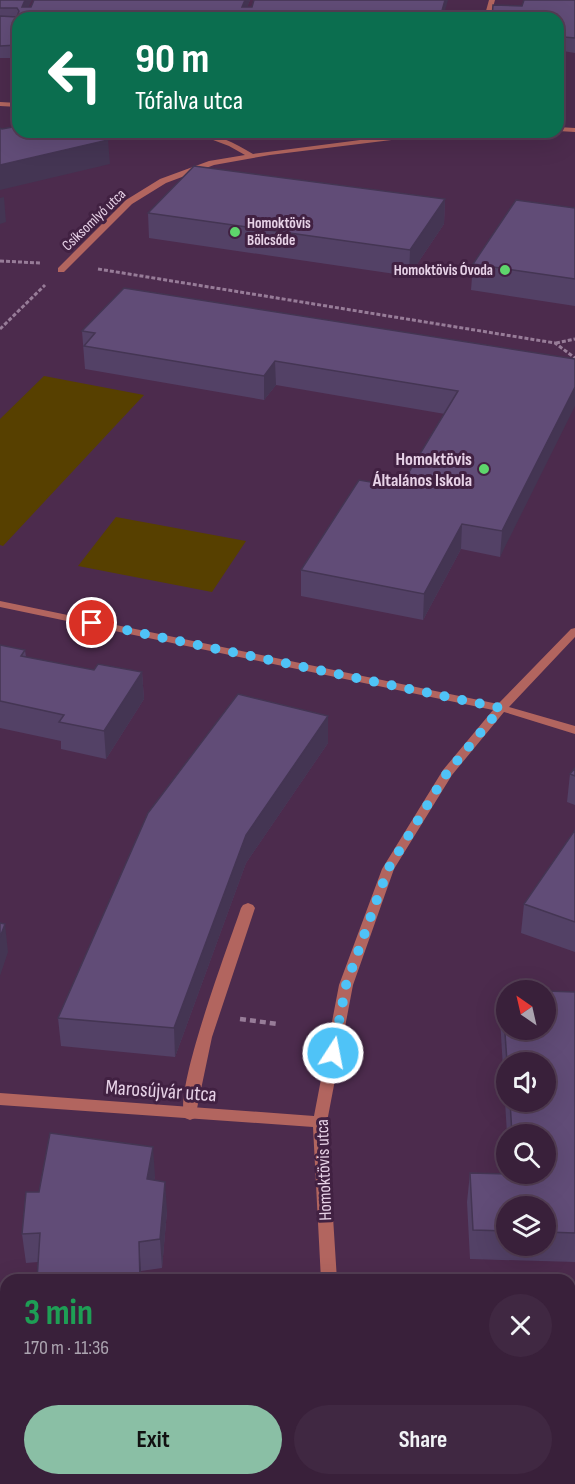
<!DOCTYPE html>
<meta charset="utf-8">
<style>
:root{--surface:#39203a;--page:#402842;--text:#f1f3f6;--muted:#aba3af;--line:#533e54;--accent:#8abfa5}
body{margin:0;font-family:"Sofia Sans Condensed",sans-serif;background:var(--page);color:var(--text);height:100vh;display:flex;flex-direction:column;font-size:22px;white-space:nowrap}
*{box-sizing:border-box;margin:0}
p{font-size:20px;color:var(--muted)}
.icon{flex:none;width:33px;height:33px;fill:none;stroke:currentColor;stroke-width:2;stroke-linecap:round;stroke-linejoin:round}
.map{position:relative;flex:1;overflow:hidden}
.sheet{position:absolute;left:0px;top:1274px;width:576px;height:212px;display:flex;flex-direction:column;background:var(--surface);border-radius:18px 18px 0 0;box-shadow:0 6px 24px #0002,0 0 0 2px var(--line)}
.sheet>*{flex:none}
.hud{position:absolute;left:12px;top:12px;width:552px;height:126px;border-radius:18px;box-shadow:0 6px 24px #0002,0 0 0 2px var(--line);background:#0b6e4f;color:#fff;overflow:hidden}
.needle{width:39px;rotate:326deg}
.controls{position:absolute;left:496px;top:980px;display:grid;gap:12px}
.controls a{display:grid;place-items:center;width:60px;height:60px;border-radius:50%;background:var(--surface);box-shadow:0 6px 24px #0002,0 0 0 2px var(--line);font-size:30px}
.pin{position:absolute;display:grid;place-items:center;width:51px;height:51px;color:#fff;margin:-26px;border:3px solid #fff;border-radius:50%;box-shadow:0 2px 6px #0007}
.me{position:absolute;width:66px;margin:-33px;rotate:11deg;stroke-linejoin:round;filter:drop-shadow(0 0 4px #0008)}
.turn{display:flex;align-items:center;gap:21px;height:126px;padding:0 24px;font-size:27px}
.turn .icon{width:78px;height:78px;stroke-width:2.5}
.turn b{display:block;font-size:42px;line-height:51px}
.round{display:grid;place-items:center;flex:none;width:63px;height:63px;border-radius:32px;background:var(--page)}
.summary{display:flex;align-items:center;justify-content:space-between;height:102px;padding:0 24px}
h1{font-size:36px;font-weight:700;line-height:45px;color:#1e9e55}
.cta{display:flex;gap:12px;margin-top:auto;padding:12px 24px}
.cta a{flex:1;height:69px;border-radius:36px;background:var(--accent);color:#111;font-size:24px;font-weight:700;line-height:69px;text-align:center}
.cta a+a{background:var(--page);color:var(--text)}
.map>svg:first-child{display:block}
.green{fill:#574000}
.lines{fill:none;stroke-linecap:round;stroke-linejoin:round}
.path-far1{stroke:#977c98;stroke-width:3;stroke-dasharray:4 2;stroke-linecap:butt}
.path{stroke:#977c98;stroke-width:4.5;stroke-dasharray:6 4;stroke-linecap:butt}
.lane{fill:#b2655f;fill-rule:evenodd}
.street{fill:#b2655f;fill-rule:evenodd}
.wall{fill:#534166;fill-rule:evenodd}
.shaded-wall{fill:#443553}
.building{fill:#614c77;stroke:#443553;stroke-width:1.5}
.route{stroke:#4fc3f7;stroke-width:10;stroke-dasharray:0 18}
.poi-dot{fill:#5ed56c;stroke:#412142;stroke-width:2}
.labels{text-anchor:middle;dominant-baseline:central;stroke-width:6;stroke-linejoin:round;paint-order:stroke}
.far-street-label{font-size:15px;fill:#e7d2e7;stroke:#412142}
.far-poi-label{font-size:15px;font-weight:bold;fill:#e7d2e7;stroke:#412142;text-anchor:start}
.poi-label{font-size:18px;font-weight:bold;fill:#e7d2e7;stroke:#412142;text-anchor:end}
.street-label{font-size:18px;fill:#e7d2e7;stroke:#412142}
.near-street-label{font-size:21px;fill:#e7d2e7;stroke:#412142}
</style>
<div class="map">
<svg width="575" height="1484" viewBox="0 0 575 1484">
<rect width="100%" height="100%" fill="#4c2b4d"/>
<!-- green -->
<path class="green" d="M44,376L144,395L3,546L0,545V419Z
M116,517L246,541L212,592L78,566Z
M570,1398H575V1484H459L457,1479H570Z"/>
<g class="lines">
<!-- path-far1 -->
<path class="path-far1" d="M0,261L40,263
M98,269L555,343L575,358
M0,329L45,285
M556,343L575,339"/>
<!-- path -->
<path class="path" d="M240,1019L278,1024"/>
<!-- lane -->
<path class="lane" d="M0,102L18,103V107L0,106Z
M248,903L253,905L255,908L212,1037L195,1118L190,1120L185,1118C172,1093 230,941 241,908L243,905Z"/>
<!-- street -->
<path class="street" d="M489,0H495L490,18H484Z
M558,127L575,128V132L558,131Z
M192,132C214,132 235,143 253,154L422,132H444L440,134L270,155L214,165L166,183L132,204L64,272H58V268L126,200L160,179L209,161L245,155L229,146Z
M0,601L498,704L571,629L575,628V637L509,707L575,726V734L504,712L452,775L394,869L353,985L327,1122L337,1280H321L313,1127L0,1105V1093L314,1116L339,985L382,869L443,770L493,710L0,607Z
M570,1343H575V1357H570Z
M352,1479H370L371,1484H353Z"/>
</g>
<!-- wall -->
<path class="wall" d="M0,0L29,7L250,0L247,7L18,18V58H0Z
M575,0V53L563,51L558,80V18L522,6Z
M445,199L444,224L409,276L149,238L148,213Z
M575,208V306L471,290L473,264Z
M82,331L575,359L500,557L461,549L423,620L301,596V570L400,487L445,414L276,385L264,400L85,369Z
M0,645L25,650L26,657L94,670L142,672L144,699L106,759L61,749V741L0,728Z
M328,716V743L246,863L175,1057L61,1046L58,1018Z
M575,768V805L567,802L570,774Z
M575,830V952L521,933L524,904Z
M502,990L575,992V1262L470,1259L467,1202L470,1173L510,1174V1173H546V1134H507L500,1019ZM507,1062L546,1101H507ZM507,1206H546V1245H507Z
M155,1176L154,1180L167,1211L162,1268L141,1271V1280H37L38,1262L26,1263L22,1234Z"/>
<!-- shaded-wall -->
<path class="shaded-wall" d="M25,0H32L23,18L22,7Z
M245,0H250L243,18L242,7Z
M445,0H448L443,18H440Z
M564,37L563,51L558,80V73Z
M108,140L110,164L0,190V165Z
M4,197L6,222L0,224V198Z
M445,199L444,224L409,276L410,250Z
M275,361L276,385L264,400V376Z
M575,387V406L500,557L502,531Z
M462,524L461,549L423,620L424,594Z
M142,672L144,699L106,759L104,731Z
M328,716V743L246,863L175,1057L174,1028L246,835Z
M5,924L8,952L0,976V937Z
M153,1147L155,1176L149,1208L147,1179Z
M165,1182L167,1211L162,1268L160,1239Z
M139,1242L141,1271V1280H140Z"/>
<!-- building -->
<path class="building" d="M0,0H25L22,7H31L34,0H245L242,7H252L254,0H445L440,18H18V45L0,46V16L17,17L19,11L17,8H0Z
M524,0H575V38L564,37L558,73V18H492L493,5L522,6Z
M18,126V132H95L108,140L0,165V128L2,129Z
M194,166L445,199L410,250L148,213Z
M516,200L575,208V279L473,264Z
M124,288L575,359V387L502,531L462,524L424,594L301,570L359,480L400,487L458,391L275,361L264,376L84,346L95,333L82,331Z
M0,645L25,650L21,656L94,670L98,664L142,672L104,731L59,722L64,715L0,701Z
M238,694L328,716L246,835L174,1028L58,1018L148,813Z
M575,768V776L570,774Z
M575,830V922L524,904Z
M0,923L5,924L0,937Z
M502,990H507V1029H546V991L575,992V1233L546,1232V1206H507V1231L473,1230L470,1173L515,1174V1173H546V1134H512L510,1101H546V1062H507Z
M50,1133L153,1147L147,1179L165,1182L160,1239L139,1242L140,1280H37L40,1233L22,1234L26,1192H39Z
M29,1479H185L186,1484H29Z"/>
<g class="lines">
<!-- route -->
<path class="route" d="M92,623L501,708L447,773L388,869L346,985L333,1053"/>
</g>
<!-- markers -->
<g class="poi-dot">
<circle cx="235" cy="232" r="6"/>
<circle cx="505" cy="270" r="6"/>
<circle cx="484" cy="469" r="6"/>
</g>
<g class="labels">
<!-- far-street labels -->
<g class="far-street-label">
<text transform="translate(94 220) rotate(-44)">Csíksomlyó utca</text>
</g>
<!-- far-poi labels -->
<g class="far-poi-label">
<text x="247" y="223">Homoktövis<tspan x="247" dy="17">Bölcsőde</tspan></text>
<text x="493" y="270" text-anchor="end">Homoktövis Óvoda</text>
</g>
<!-- poi labels -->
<g class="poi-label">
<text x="472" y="459">Homoktövis<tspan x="472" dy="21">Általános Iskola</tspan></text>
</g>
<!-- street labels -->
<g class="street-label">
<text transform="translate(324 1170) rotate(-92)">Homoktövis utca</text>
</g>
<!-- near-street labels -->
<g class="near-street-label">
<text transform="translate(161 1091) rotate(4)">Marosújvár utca</text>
</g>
</g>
</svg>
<div class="controls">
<a><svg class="needle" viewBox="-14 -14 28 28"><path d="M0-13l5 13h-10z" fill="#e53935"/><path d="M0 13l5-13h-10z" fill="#aba3af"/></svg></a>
<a><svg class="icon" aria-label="sound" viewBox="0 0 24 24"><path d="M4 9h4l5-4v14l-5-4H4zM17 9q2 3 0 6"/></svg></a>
<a><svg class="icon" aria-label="search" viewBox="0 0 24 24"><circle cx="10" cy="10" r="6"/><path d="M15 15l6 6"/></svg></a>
<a><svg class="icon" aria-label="layers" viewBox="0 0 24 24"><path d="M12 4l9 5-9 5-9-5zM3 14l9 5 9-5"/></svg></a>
</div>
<div class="pin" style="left:92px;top:623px;background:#d93025"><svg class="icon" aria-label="arrive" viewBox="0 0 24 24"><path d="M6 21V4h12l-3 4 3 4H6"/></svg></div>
<svg class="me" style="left:333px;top:1053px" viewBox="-20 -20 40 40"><circle r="17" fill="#4fc3f7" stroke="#fff" stroke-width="3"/><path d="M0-11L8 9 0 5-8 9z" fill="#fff"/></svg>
<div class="hud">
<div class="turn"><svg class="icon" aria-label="left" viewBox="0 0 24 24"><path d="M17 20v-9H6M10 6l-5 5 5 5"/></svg><div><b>90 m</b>Tófalva utca</div></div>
</div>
<section class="sheet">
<div class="summary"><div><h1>3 min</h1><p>170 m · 11:36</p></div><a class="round"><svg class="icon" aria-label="close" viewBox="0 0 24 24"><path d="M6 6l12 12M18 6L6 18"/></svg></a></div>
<div class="cta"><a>Exit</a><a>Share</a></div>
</section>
</div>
